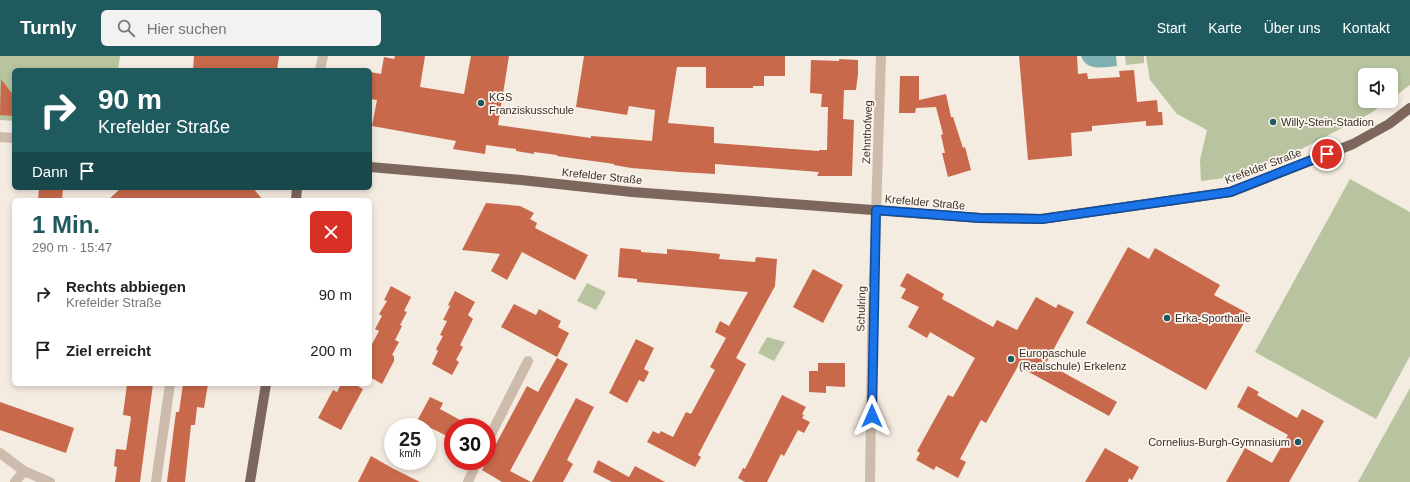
<!DOCTYPE html>
<html lang="de">
<meta charset="utf-8">
<style>
:root{--surface:#fff;--page:#f2f2f2;--text:#222;--muted:#767676;--accent:#1f5a5e}
body{margin:0;font-family:Arial,sans-serif;background:var(--page);color:var(--text);height:100vh;display:flex;flex-direction:column;font-size:15px;white-space:nowrap}
*{box-sizing:border-box;margin:0}
p{font-size:13px;color:var(--muted)}
.icon{flex:none;width:22px;height:22px;fill:none;stroke:currentColor;stroke-width:2;stroke-linecap:round;stroke-linejoin:round}
.map{position:relative;flex:1;overflow:hidden}
.panel{position:absolute;left:12px;top:142px;width:360px;height:188px;display:flex;flex-direction:column;background:var(--surface);border-radius:6px;box-shadow:0 2px 6px #0003}
.panel>*{flex:none}
.hud{position:absolute;left:12px;top:12px;width:360px;height:122px;border-radius:6px;box-shadow:0 2px 6px #0003;background:#1f5a5e;color:#fff;overflow:hidden}
.buttons{position:absolute;left:1358px;top:12px;display:grid;gap:8px}
.buttons a{display:grid;place-items:center;width:40px;height:40px;border-radius:6px;background:var(--surface);box-shadow:0 2px 6px #0003;font-size:20px}
.speed{position:absolute;left:384px;top:362px;display:flex;gap:8px;font-size:20px;font-weight:700;text-align:center}
.speed>*{display:grid;place-content:center;width:52px;height:52px;border-radius:50%;background:var(--surface);box-shadow:0 2px 6px #0003;line-height:1}
.speed small{font-size:10px;font-weight:400}
.speed .limit{border:6px solid #d22;background:#fff;color:#111}
.pin{position:absolute;display:grid;place-items:center;width:34px;height:34px;color:#fff;margin:-17px;border:2px solid #fff;border-radius:50%;box-shadow:0 1px 4px #0007}
.me{position:absolute;width:44px;margin:-22px;rotate:0deg;stroke-linejoin:round;filter:drop-shadow(0 0 3px #0008)}
.turn{display:flex;align-items:center;gap:14px;height:84px;padding:0 20px;font-size:18px}
.turn .icon{width:52px;height:52px;stroke-width:2.5}
.turn b{display:block;font-size:28px;line-height:34px}
.then{display:flex;align-items:center;height:38px;padding:0 20px;background:#0003;gap:8px;font-size:15px}
.round{display:grid;place-items:center;flex:none;width:42px;height:42px;border-radius:6px;background:var(--page)}
.headline{display:flex;align-items:center;justify-content:space-between;height:68px;padding:0 20px}
h1{font-size:24px;font-weight:700;line-height:30px;color:var(--accent)}
ul{padding:0;list-style:none}
li{display:flex;align-items:center;gap:12px;height:56px;padding:0 20px}
li div{flex:1}
li b{display:block;font-size:15px}
li em{font-style:normal}
header{display:flex;align-items:center;gap:24px;box-sizing:border-box;height:56px;padding:0 20px;background:var(--accent);color:#fff}
header strong{font-size:19px}
nav{display:flex;gap:22px;margin-inline-start:auto;font-size:14px}
.search{width:280px;height:36px;background:var(--page);display:flex;align-items:center;gap:10px;box-sizing:border-box;padding:0 14px;border-radius:6px;color:var(--muted);font-size:15px}
.map>svg:first-child{display:block}
.green{fill:#b8c4a0}
.water{fill:#7fb0b2}
.building{fill:#c8694b}
.lines{fill:none;stroke-linecap:round;stroke-linejoin:round}
.minor{stroke:#cdbbac;stroke-width:10}
.major{stroke:#7d675c;stroke-width:10}
.route-casing{stroke:#114b97;stroke-width:10}
.route{stroke:#1a73e8;stroke-width:7}
.poi-dot{fill:#1f5a5e;stroke:#fbf5ee;stroke-width:1.5}
.labels{text-anchor:middle;dominant-baseline:central;stroke-width:3.5;stroke-linejoin:round;paint-order:stroke}
.poi-label{font-size:11px;fill:#3b302b;stroke:#fbf5ee;text-anchor:start}
.street-label{font-size:11px;fill:#3b302b;stroke:#fbf5ee}
</style>
<header>
<strong>Turnly</strong>
<div class="search"><svg class="icon" aria-label="search" viewBox="0 0 24 24"><circle cx="10" cy="10" r="6"/><path d="M15 15l6 6"/></svg>Hier suchen</div>
<nav><a>Start</a><a>Karte</a><a>Über uns</a><a>Kontakt</a></nav>
</header>
<div class="map">
<svg width="1410" height="426" viewBox="0 0 1410 426">
<rect width="100%" height="100%" fill="#f4ebe1"/>
<!-- green -->
<path class="green" d="M0,0H120L118,14H14V65L0,64Z
M1125,0H1144V7L1126,9Z
M1146,0H1410V29L1391,43V19H1365V45H1388L1371,57L1290,99L1240,120L1201,125L1200,104L1207,74L1177,58L1150,24Z
M1350,123L1410,156V300L1376,363L1255,296Z
M587,227L606,236L596,254L577,245Z
M767,281L785,286L774,305L758,297Z
M1410,332V426H1358Z"/>
<!-- water -->
<path class="water" d="M1081,0H1116L1117,10C1103,11 1087,16 1081,0Z"/>
<!-- building -->
<path class="building" d="M194,0H279L277,14H193Z
M395,0H425L420,31L464,38L471,0H509L498,69L591,82V80L652,85L655,54L629,50L627,59L576,51L584,0H785V20H764V30H753V32H706V11H677L668,67L714,71V87L819,95V94H827L828,51H821L822,38L810,37L811,4L839,5V3L858,4V18L856,34H844L843,63L854,64L852,120H817L819,116L715,108V118L680,116L631,112L614,109V108L557,100V99L534,96V98L516,95V93L486,89L485,98L453,93L456,85L372,70L377,44L370,43V16L381,18L384,1L394,3Z
M1019,0H1077L1078,18L1087,17L1088,23L1120,21L1119,15L1134,14L1137,46L1157,44L1158,56H1162L1163,69L1146,70V65L1092,70V75L1071,77L1072,100L1028,104Z
M900,20H919V44L946,38L951,61H953L963,92L965,91L971,114L948,121L942,97H945L941,79L943,78L936,51L916,52L915,57H899Z
M1,23L14,40V60L0,59Z
M39,132H63L62,144H38Z
M121,132H253L263,144H108Z
M486,147L520,150L534,157L530,163L537,167L535,172L588,199L575,224L522,196L507,224L491,215L500,198L462,194Z
M1128,191L1149,203L1155,192L1220,229L1214,239L1249,258L1206,334L1086,267Z
M620,192L641,194V196L667,198V193L691,195L720,198L719,203L755,206L756,201L777,203L775,230L736,302L746,308L698,399L701,401L695,411L647,386L653,375L659,378L661,375L673,381L686,356L691,358L715,314L710,311L726,282L715,276L720,265L729,270L748,236L637,226V223L618,221Z
M813,213L843,229L823,267L793,251Z
M907,217L944,238L942,243L993,271L997,264L1017,274L1036,241L1056,252L1058,248L1074,256L1046,307L1117,346L1109,360L1018,310L986,367L981,364L960,403L966,406L958,422L936,410L934,414L916,404L920,397L917,395L948,339L953,341L975,302L930,276L927,282L908,271L919,251L901,242L906,233L900,230Z
M391,230L411,241L404,255L407,256L400,269L402,270L395,284L399,286L392,299L394,300V305L382,328L370,321V292L379,275L375,273L382,260L379,258L387,245L384,244Z
M455,235L475,246L468,259L473,263L460,289L463,291L456,304L459,306L452,319L432,308L438,295L436,293L443,280L440,279L447,265L443,264L450,250L448,249Z
M514,248L536,259L539,253L561,265L558,271L569,277L557,301L501,271Z
M636,283L654,292L644,313L649,316L644,326L639,324L627,347L609,337Z
M557,302L568,308L510,415L531,426H502L482,414L527,330L538,336Z
M818,307H845V331L826,330V337L809,336V315H818Z
M127,328H153L140,426H115L117,411L114,410L116,393L126,394L131,362L130,360L123,359Z
M183,328H208L204,352L197,351L195,369H191L185,426H167L176,356H179Z
M341,328H354L363,333L341,374L318,362L333,334L337,336Z
M1248,330L1259,336L1257,339L1297,362L1302,353L1324,365L1289,426H1226L1245,392L1272,407L1288,379L1237,351Z
M782,339L806,351L802,358L804,359L802,362L810,366L804,377L798,374L784,400L781,398L767,426H745L738,422L743,412L745,413Z
M430,341L443,347L440,353L473,371H453V383L417,365Z
M576,342L594,351L567,404L573,408L563,426H532Z
M0,346L74,372L66,397L0,374Z
M1105,392L1139,411L1132,424L1129,422L1128,426H1085Z
M371,400L392,412L420,426H358Z
M598,404L629,421L635,410L665,426H612L593,416Z"/>
<g class="lines">
<!-- minor -->
<path class="minor" d="M320,14L323,0
M0,81L14,82
M487,386L528,305
M0,397L24,415L50,426
M15,426L24,415
M156,426L170,328
M468,426L477,405
M870,426L872,284L881,0"/>
<!-- major -->
<path class="major" d="M370,111L521,124L632,136L980,162L1041,163L1231,136L1353,88L1389,68L1410,52
M296,144L297,132
M250,426L266,328"/>
</g>
<g class="lines">
<defs>
<path id="route" d="M872,360L876,154L980,162L1042,163L1230,136L1327,98"/>
</defs>
<!-- route casing -->
<use href="#route" class="route-casing"/>
<!-- route -->
<use href="#route" class="route"/>
</g>
<!-- markers -->
<g class="poi-dot">
<circle cx="481" cy="47" r="4"/>
<circle cx="1273" cy="66" r="4"/>
<circle cx="1167" cy="262" r="4"/>
<circle cx="1011" cy="303" r="4"/>
<circle cx="1298" cy="386" r="4"/>
</g>
<g class="labels">
<!-- poi labels -->
<g class="poi-label">
<text x="489" y="41">KGS<tspan x="489" dy="13">Franziskusschule</tspan></text>
<text x="1281" y="66">Willy-Stein-Stadion</text>
<text x="1175" y="262">Erka-Sporthalle</text>
<text x="1019" y="297">Europaschule<tspan x="1019" dy="13">(Realschule) Erkelenz</tspan></text>
<text x="1290" y="386" text-anchor="end">Cornelius-Burgh-Gymnasium</text>
</g>
<!-- street labels -->
<g class="street-label">
<text transform="translate(867 76) rotate(-88)">Zehnthofweg</text>
<text transform="translate(1263 110) rotate(-21)">Krefelder Straße</text>
<text transform="translate(602 120) rotate(6)">Krefelder Straße</text>
<text transform="translate(925 146) rotate(5)">Krefelder Straße</text>
<text transform="translate(861 253) rotate(-88)">Schulring</text>
</g>
</g>
</svg>
<div class="buttons">
<a><svg class="icon" aria-label="sound" viewBox="0 0 24 24"><path d="M4 9h4l5-4v14l-5-4H4zM17 9q2 3 0 6"/></svg></a>
</div>
<div class="speed"><div>25<small>km/h</small></div><div class="limit">30</div></div>
<div class="pin" style="left:1327px;top:98px;background:#d93025"><svg class="icon" aria-label="arrive" viewBox="0 0 24 24"><path d="M6 21V4h12l-3 4 3 4H6"/></svg></div>
<svg class="me" style="left:872px;top:360px" viewBox="-20 -20 40 40"><path d="M0-17L14 15 0 8-14 15z" fill="#1a73e8" stroke="#fff" stroke-width="4"/></svg>
<div class="hud">
<div class="turn"><svg class="icon" aria-label="right" viewBox="0 0 24 24"><path d="M7 20v-9h11M14 6l5 5-5 5"/></svg><div><b>90 m</b>Krefelder Straße</div></div>
<div class="then">Dann<svg class="icon" aria-label="arrive" viewBox="0 0 24 24"><path d="M6 21V4h12l-3 4 3 4H6"/></svg></div>
</div>
<section class="panel">
<div class="headline"><div><h1>1 Min.</h1><p>290 m · 15:47</p></div><a class="round" style="background:#d93025;color:#fff"><svg class="icon" aria-label="close" viewBox="0 0 24 24"><path d="M6 6l12 12M18 6L6 18"/></svg></a></div>
<ul>
<li><svg class="icon" aria-label="right" viewBox="0 0 24 24"><path d="M7 20v-9h11M14 6l5 5-5 5"/></svg><div><b>Rechts abbiegen</b><p>Krefelder Straße</p></div><em>90 m</em></li>
<li><svg class="icon" aria-label="arrive" viewBox="0 0 24 24"><path d="M6 21V4h12l-3 4 3 4H6"/></svg><div><b>Ziel erreicht</b></div><em>200 m</em></li>
</ul>
</section>
</div>
